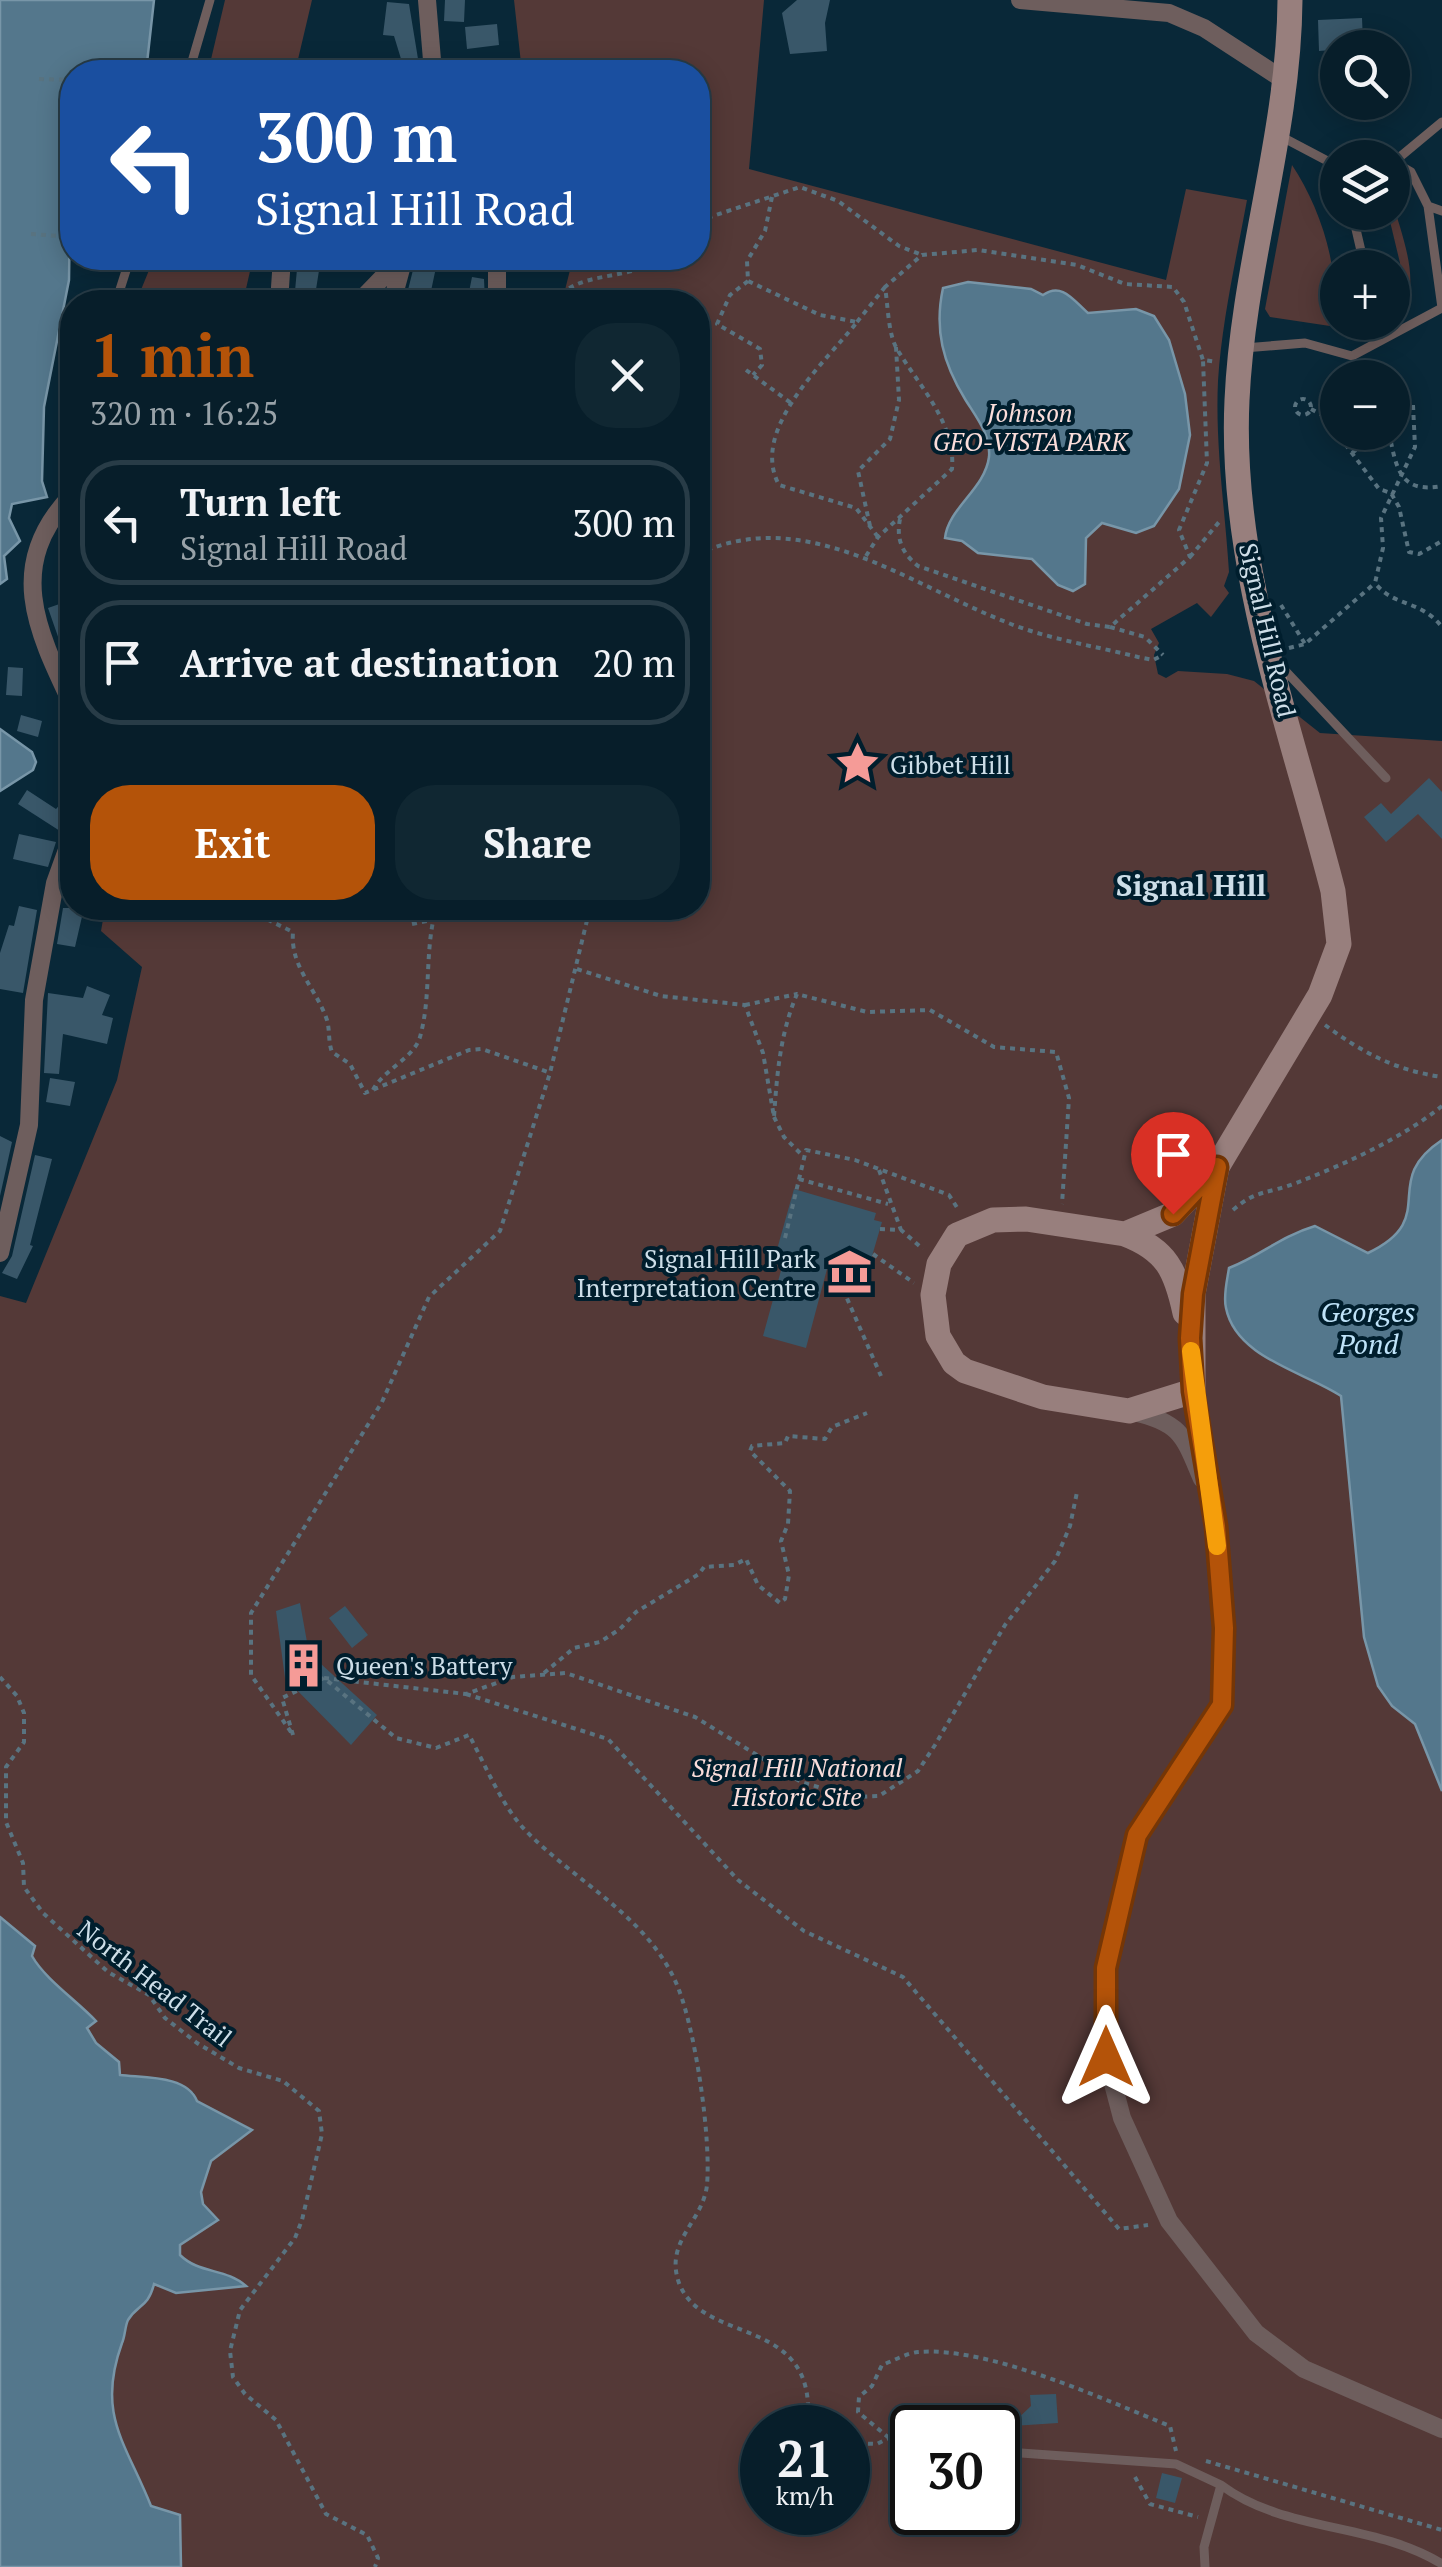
<!DOCTYPE html>
<meta charset="utf-8">
<style>
:root{--surface:#071e2a;--page:#102732;--text:#f1f3f6;--muted:#98a2a8;--line:#283c47;--accent:#b45309}
body{margin:0;font-family:"PT Serif",serif;background:var(--page);color:var(--text);height:100vh;display:flex;flex-direction:column;font-size:38px;white-space:nowrap}
*{box-sizing:border-box;margin:0}
p{font-size:32px;color:var(--muted)}
.icon{flex:none;width:55px;height:55px;fill:none;stroke:currentColor;stroke-width:2;stroke-linecap:round;stroke-linejoin:round}
.map{position:relative;flex:1;overflow:hidden}
.details{position:absolute;left:60px;top:290px;width:650px;height:630px;display:flex;flex-direction:column;background:var(--surface);border-radius:40px;box-shadow:0 5px 25px #0003,0 0 0 2px var(--line)}
.details>*{flex:none}
.guide{position:absolute;left:60px;top:60px;width:650px;height:210px;border-radius:40px;box-shadow:0 5px 25px #0003,0 0 0 2px var(--line);background:#1a4fa0;color:#fff;overflow:hidden}
.fabs{position:absolute;left:1320px;top:30px;display:grid;gap:20px}
.fabs a{display:grid;place-items:center;width:90px;height:90px;border-radius:50%;background:var(--surface);box-shadow:0 5px 25px #0003,0 0 0 2px var(--line);font-size:50px}
.speed{position:absolute;left:740px;top:2405px;display:flex;gap:20px;font-size:50px;font-weight:700;text-align:center}
.speed>*{display:grid;place-content:center;width:130px;height:130px;border-radius:50%;background:var(--surface);box-shadow:0 5px 25px #0003,0 0 0 2px var(--line);line-height:1}
.speed small{font-size:25px;font-weight:400}
.speed .limit{border:5px solid #111;border-radius:15px;background:#fff;color:#111}
.pin{position:absolute;display:grid;place-items:center;width:85px;height:85px;color:#fff;margin:-102px -42px;border-radius:50% 50% 50% 0;rotate:-45deg;box-shadow:0 0 10px #0007}
.pin .icon{rotate:45deg}
.me{position:absolute;width:110px;margin:-55px;rotate:0deg;stroke-linejoin:round;filter:drop-shadow(0 0 8px #0008)}
.turn{display:flex;align-items:center;gap:35px;height:210px;padding:0 30px;font-size:45px}
.turn .icon{width:130px;height:130px;stroke-width:2.5}
.turn b{display:block;font-size:70px;line-height:85px}
.round{display:grid;place-items:center;flex:none;width:105px;height:105px;border-radius:40px;background:var(--page)}
.headline{display:flex;align-items:center;justify-content:space-between;height:170px;padding:0 30px}
h1{font-size:60px;font-weight:800;line-height:75px;color:var(--accent)}
.cta{display:flex;gap:20px;margin-top:auto;padding:20px 30px}
.cta a{flex:1;height:115px;border-radius:40px;background:var(--accent);color:#fff;font-size:40px;font-weight:800;line-height:115px;text-align:center}
.cta a+a{background:var(--page);color:var(--text)}
ul{padding:0;list-style:none}
li{display:flex;align-items:center;gap:30px;height:125px;margin:0 20px 15px;padding:0 10px;border:5px solid var(--line);border-radius:40px}
li div{flex:1}
li b{display:block;font-size:38px}
li em{font-style:normal}
.map>svg:first-child{display:block}
.green{fill:#543937;fill-rule:evenodd}
.water{fill:#54778c;stroke:#7896a8;stroke-width:2.5}
.building{fill:#395769}
.lines{fill:none;stroke-linecap:round;stroke-linejoin:round}
.path{stroke:#597380;stroke-width:4;stroke-dasharray:5 5;stroke-linecap:butt}
.lane{stroke:#6e5e5d;stroke-width:9}
.street{stroke:#6e5e5d;stroke-width:18}
.secondary{stroke:#987f7d;stroke-width:25}
.route-casing{stroke:#753606;stroke-width:25}
.route{stroke:#b45309;stroke-width:18}
.slow{stroke:#f59e0b;stroke-width:18}
.labels{text-anchor:middle;dominant-baseline:central;stroke-width:8;stroke-linejoin:round;paint-order:stroke}
.park-label{font-size:25px;font-style:italic;fill:#faddda;stroke:#001e2d}
.street-label{font-size:25px;fill:#cddee8;stroke:#001e2d}
.poi-label{font-size:25px;fill:#cddee8;stroke:#001e2d;text-anchor:start}
.water-label{font-size:28px;font-style:italic;fill:#bfe3f9;stroke:#001e2d}
.quarter-label{font-size:30px;font-weight:bold;fill:#cddee8;stroke:#001e2d}
</style>
<div class="map">
<svg width="1442" height="2567" viewBox="0 0 1442 2567">
<rect width="100%" height="100%" fill="#092838"/>
<!-- green -->
<path class="green" d="M225,0H312L295,72H208Z
M514,0H764L749,169L1166,280L1186,189L1247,200C1236,260 1222,320 1218,381C1215,446 1225,508 1229,572L1224,586L1229,593L1211,617L1197,603L1151,629L1159,643L1154,655L1158,674L1166,678L1178,671L1227,674L1254,681L1320,733L1442,741V2567H181L179,2515L151,2506C126,2443 96,2415 122,2343C125,2337 125,2326 128,2320C139,2304 148,2308 154,2283L245,2286C227,2267 199,2274 180,2255V2245L217,2220L203,2203L201,2192L211,2161L252,2129L197,2101L194,2093L171,2080L120,2075L90,2036L87,2028L95,2022C75,1999 45,1980 32,1956L35,1946L0,1917V1296L26,1303L117,1080L142,967L101,931L105,908H698V302H562L573,258H698V72H522ZM762,2428H848V2512H762ZM912,2428H998V2512H912Z
M1292,165C1320,207 1344,275 1330,326L1270,317L1265,309Z
M1393,204C1401,232 1422,285 1402,310L1400,263L1388,213L1392,212Z
M154,258H253L243,302H136Z"/>
<!-- water -->
<path class="water" d="M0,0H154L146,72H72L69,280L44,407L42,481L47,497L12,504L9,518L20,541L4,556L7,579L0,584Z
M968,282L1031,289L1043,295C1062,282 1073,300 1088,313L1136,309L1154,316L1169,340L1185,394L1190,435L1179,489L1154,526L1136,533L1102,523L1086,538L1085,584L1073,591L1058,585L1032,559L978,553L962,541L945,538C948,508 985,489 989,457C991,435 976,417 965,399C943,363 934,330 943,288Z
M0,729L32,752L36,762L33,770L0,791Z
M1442,1140V1791L1415,1724L1392,1706L1378,1686L1364,1637L1341,1396C1305,1372 1236,1358 1226,1308C1223,1296 1227,1281 1229,1268C1262,1255 1279,1237 1315,1226L1368,1253C1442,1218 1378,1182 1442,1140Z
M0,1917L35,1946L32,1956C45,1979 76,2000 96,2021L87,2028L96,2043L119,2062L120,2075C144,2078 187,2075 197,2101L252,2130L211,2161L201,2192L203,2204L218,2220L180,2245V2255C199,2274 226,2268 246,2286L176,2293L154,2284C148,2308 138,2304 128,2320C125,2326 125,2337 122,2343C96,2415 126,2443 151,2506L180,2515L181,2567H0Z"/>
<!-- building -->
<path class="building" d="M445,0H465L464,22L444,21Z
M797,0H830L825,23L827,51L790,54L782,13Z
M387,2L409,4L420,71L405,72L394,36L383,35Z
M1362,18L1363,42H1358V48L1319,51L1318,20Z
M497,24L499,45L467,49L465,27Z
M298,258H321L314,302H294Z
M416,258H438L431,291L450,295L449,302H405Z
M472,277L484,279L485,302H467Z
M68,601L72,614L71,674L48,608Z
M8,667L23,668L22,696L6,695Z
M21,715L42,721L38,737L17,731Z
M1429,778L1442,792V839L1418,814L1386,842L1364,817L1381,803L1391,814Z
M27,790L56,809L72,791V824L60,831L18,804Z
M19,834L56,842L48,867L13,859Z
M19,906L37,910L23,993L0,989V953L9,925L14,926Z
M63,908H84L75,947L57,944Z
M87,986L110,995L102,1015L113,1018L107,1044L63,1034L59,1074L44,1073L48,993L83,998Z
M50,1078L75,1082L70,1106L46,1102Z
M0,1136L12,1142L0,1196Z
M35,1155L52,1159L30,1245L33,1246L17,1279L2,1273L12,1256Z
M794,1189L876,1213L874,1220L882,1222L870,1263L863,1261L859,1277L827,1269L806,1348L763,1336L785,1256L776,1253Z
M300,1603L309,1653L377,1715L351,1745L285,1678L276,1611Z
M345,1606L368,1635L352,1648L329,1618Z
M1056,2394L1058,2423L1010,2426L1031,2406L1030,2395Z
M1162,2473L1182,2478L1175,2503L1156,2498Z"/>
<g class="lines">
<!-- path -->
<path class="path" d="M39,79L72,80
M772,197L765,231L747,261L748,281L820,315L857,322C825,363 749,429 779,485L856,508L878,537
M698,221L800,187L838,201L899,246L922,255
M31,234L72,237
M748,281L730,295L717,324L760,349L762,365L753,375
M555,302C576,269 631,282 661,258
M857,322L885,287
M746,370L791,403
M1373,373L1375,378
M1295 407a8 8 0 1 1 16 0a8 8 0 1 1-16 0Z
M1413,405L1415,447L1381,518L1383,548L1375,583C1395,608 1420,599 1442,627
M1392,406L1398,405
M1311,409L1324,416L1379,489L1391,493L1399,507L1409,552L1419,554L1442,541
M1389,432C1396,467 1399,494 1442,486
M1352,453L1379,432
M900,519C896,539 902,553 918,566L1087,624L1110,627L1190,557L1179,530L1207,463L1203,360
M870,526L858,471L890,439L899,400L896,347
M698,554C805,504 908,584 1006,622C1047,639 1095,646 1138,657L1153,660L1163,655
M866,556L878,537L952,469C956,423 919,386 897,349C888,334 888,305 885,287L922,255L978,250L1077,265L1125,284L1173,287L1184,302L1203,360L1217,362
M1190,557L1219,522
M1281,605L1305,644
M1110,627L1145,637L1163,655
M1289,648L1305,644L1375,583
M253,908L254,913L293,932C290,967 316,988 327,1020C330,1031 328,1041 332,1052L350,1064L365,1093L469,1050L482,1049L548,1072
M412,924L489,908
M577,969L661,996L745,1005L763,1053L774,1117C777,1074 780,1034 797,994L867,1012L930,1010L994,1047L1056,1052L1069,1098L1062,1204
M745,1005L797,994
M1325,1025C1363,1053 1395,1070 1442,1077
M373,1090C383,1070 414,1058 420,1037C431,998 425,956 434,917L447,908
M774,1117L784,1137L800,1153
M879,1170L901,1230
M799,1179L888,1204
M1233,1210C1257,1189 1268,1194 1296,1183C1345,1164 1401,1139 1442,1106
M880,1229L901,1230L923,1249
M785,1238L806,1150L855,1160L949,1195L958,1209
M873,1254L914,1283
M835,1271L881,1376
M544,1673L574,1648L600,1642L620,1629L636,1612L699,1574L704,1567L734,1565L746,1559L758,1585L780,1603L785,1599L789,1575L781,1541L788,1524L790,1491L750,1451L752,1446L785,1443L788,1436L825,1439L832,1427L867,1413
M0,1677L17,1696L24,1713V1742L6,1767V1822L23,1863L24,1887L43,1913L108,1972L149,1995L165,2018L197,2043L239,2068L283,2081L319,2111L322,2134L302,2220L295,2238L240,2310L230,2351L233,2377L245,2394L276,2420L326,2514L367,2535L378,2558L375,2567
M324,1678L466,1694L513,1677L566,1673L695,1717L801,1782L853,1797L879,1796L918,1771L935,1745L1005,1625L1055,1561L1070,1526L1077,1492
M466,1694L608,1739L738,1880L804,1931L903,1977L1119,2229L1148,2225
M291,1732L251,1675V1613L382,1402L429,1297L500,1231L550,1073L590,908
M293,1735L282,1698L324,1678L396,1738L436,1748L469,1735C486,1766 502,1807 527,1832C577,1883 652,1919 679,1990C696,2035 711,2137 707,2185C703,2222 664,2241 679,2283C703,2347 821,2313 807,2428
M979,2428L981,2417
M889,2438L858,2412L859,2397L872,2386L882,2365C893,2361 907,2353 918,2352C988,2346 1105,2400 1170,2426L1176,2451
M848,2443L877,2444L889,2438L912,2453
M1206,2461L1442,2530
M1135,2477L1150,2504L1198,2517"/>
<!-- lane -->
<path class="lane" d="M189,72L210,0
M1282,137L1337,166
M1392,161L1411,172L1428,206L1442,211
M1395,161L1442,122
M1352,212L1365,268
M116,302L130,258
M1371,322L1374,342
M1244,348L1305,343L1352,356L1442,308L1428,206
M1278,663L1386,778
M998,2447L1021,2453L1176,2464L1221,2485
M1205,2567L1204,2547L1221,2485C1285,2533 1374,2522 1442,2564"/>
<!-- street -->
<path class="street" d="M427,0L433,72
M1020,0L1169,13L1204,28L1284,80
M490,258L497,269V302
M279,302L282,258
M359,302L387,273L402,266
M392,302L404,258
M72,495C5,564 36,629 72,704
M0,1253L29,1125L34,1000L55,883L72,836
M1193,1391L1216,1526L1224,1628L1222,1705L1137,1835L1106,1968V2057L1122,2118L1169,2221L1256,2333L1304,2369L1442,2429
M1134,1412C1182,1423 1184,1437 1202,1479"/>
<!-- secondary -->
<path class="secondary" d="M1217,1167L1193,1294V1391L1129,1411L1043,1397L965,1371L954,1363L938,1336L933,1295L939,1264L957,1235L993,1220L1026,1219L1125,1234L1173,1214L1217,1167L1320,995L1339,944L1333,891C1292,731 1229,567 1237,400C1243,265 1289,135 1290,0
M1125,1234C1167,1250 1176,1271 1185,1313"/>
</g>
<g class="lines">
<defs>
<path id="route" d="M1106,2057V1968L1137,1835L1222,1705L1224,1628L1216,1526L1193,1391L1190,1338L1193,1294L1217,1167L1173,1214"/>
</defs>
<!-- route casing -->
<use href="#route" class="route-casing"/>
<!-- route -->
<use href="#route" class="route"/>
<!-- slow -->
<path class="slow" d="M1191,1351L1217,1546"/>
</g>
<!-- icons -->
<defs>
<symbol id="sight-bare" viewBox="-9 -9 18 18"><path d="M0-6L1.8-2.2L6-1.7L2.9 1.2L3.7 5.4L0 3.3L-3.7 5.4L-2.9 1.2L-6-1.7L-1.8-2.2Z" fill="#f59b97" stroke="#001e2d" stroke-width="2.5" paint-order="stroke"/></symbol>
<symbol id="museum-bare" viewBox="-9 -9 18 18"><path d="M0-6L6-3V-2H-6V-3ZM-5-1h2V3h-2ZM-1-1h2V3h-2ZM3-1h2V3H3ZM-6 4H6V6H-6Z" fill="#f59b97" stroke="#001e2d" stroke-width="2.5" paint-order="stroke"/></symbol>
<symbol id="building-bare" viewBox="-9 -9 18 18"><path d="M-4-6H4V6H1V3H-1V6H-4ZM-2.5-4.3h1.7v1.8h-1.7ZM.8-4.3h1.7v1.8H.8ZM-2.5-1h1.7V.8h-1.7ZM.8-1h1.7V.8H.8Z" fill="#f59b97" stroke="#001e2d" stroke-width="2.5" paint-order="stroke"/></symbol>
</defs>
<g fill-rule="evenodd">
<use href="#sight-bare" x="826" y="732" width="63" height="63"/>
<use href="#museum-bare" x="818" y="1240" width="63" height="63"/>
<use href="#building-bare" x="272" y="1634" width="63" height="63"/>
</g>
<g class="labels">
<!-- park labels -->
<g class="park-label">
<text x="1030" y="412">Johnson<tspan x="1030" dy="29">GEO-VISTA PARK</tspan></text>
<text x="797" y="1767">Signal Hill National<tspan x="797" dy="29">Historic Site</tspan></text>
</g>
<!-- street labels -->
<g class="street-label">
<text transform="translate(1268 630) rotate(77)">Signal Hill Road</text>
<text transform="translate(155 1983) rotate(38)">North Head Trail</text>
</g>
<!-- poi labels -->
<g class="poi-label">
<text x="890" y="764">Gibbet Hill</text>
<text x="816" y="1258" text-anchor="end">Signal Hill Park<tspan x="816" dy="29">Interpretation Centre</tspan></text>
<text x="336" y="1665">Queen's Battery</text>
</g>
<!-- water labels -->
<g class="water-label">
<text x="1368" y="1311">Georges<tspan x="1368" dy="32">Pond</tspan></text>
</g>
<!-- quarter labels -->
<g class="quarter-label">
<text x="1191" y="885">Signal Hill</text>
</g>
</g>
</svg>
<div class="fabs">
<a><svg class="icon" aria-label="search" viewBox="0 0 24 24"><circle cx="10" cy="10" r="6"/><path d="M15 15l6 6"/></svg></a>
<a><svg class="icon" aria-label="layers" viewBox="0 0 24 24"><path d="M12 4l9 5-9 5-9-5zM3 14l9 5 9-5"/></svg></a>
<a>+</a>
<a>−</a>
</div>
<div class="speed"><div>21<small>km/h</small></div><div class="limit">30</div></div>
<div class="pin" style="left:1173px;top:1214px;background:#d93025"><svg class="icon" aria-label="arrive" viewBox="0 0 24 24"><path d="M6 21V4h12l-3 4 3 4H6"/></svg></div>
<svg class="me" style="left:1106px;top:2057px" viewBox="-20 -20 40 40"><path d="M0-17L14 15 0 8-14 15z" fill="#b45309" stroke="#fff" stroke-width="4"/></svg>
<div class="guide">
<div class="turn"><svg class="icon" aria-label="left" viewBox="0 0 24 24"><path d="M17 20v-9H6M10 6l-5 5 5 5"/></svg><div><b>300 m</b>Signal Hill Road</div></div>
</div>
<section class="details">
<div class="headline"><div><h1>1 min</h1><p>320 m · 16:25</p></div><a class="round"><svg class="icon" aria-label="close" viewBox="0 0 24 24"><path d="M6 6l12 12M18 6L6 18"/></svg></a></div>
<ul>
<li><svg class="icon" aria-label="left" viewBox="0 0 24 24"><path d="M17 20v-9H6M10 6l-5 5 5 5"/></svg><div><b>Turn left</b><p>Signal Hill Road</p></div><em>300 m</em></li>
<li><svg class="icon" aria-label="arrive" viewBox="0 0 24 24"><path d="M6 21V4h12l-3 4 3 4H6"/></svg><div><b>Arrive at destination</b></div><em>20 m</em></li>
</ul>
<div class="cta"><a>Exit</a><a>Share</a></div>
</section>
</div>
